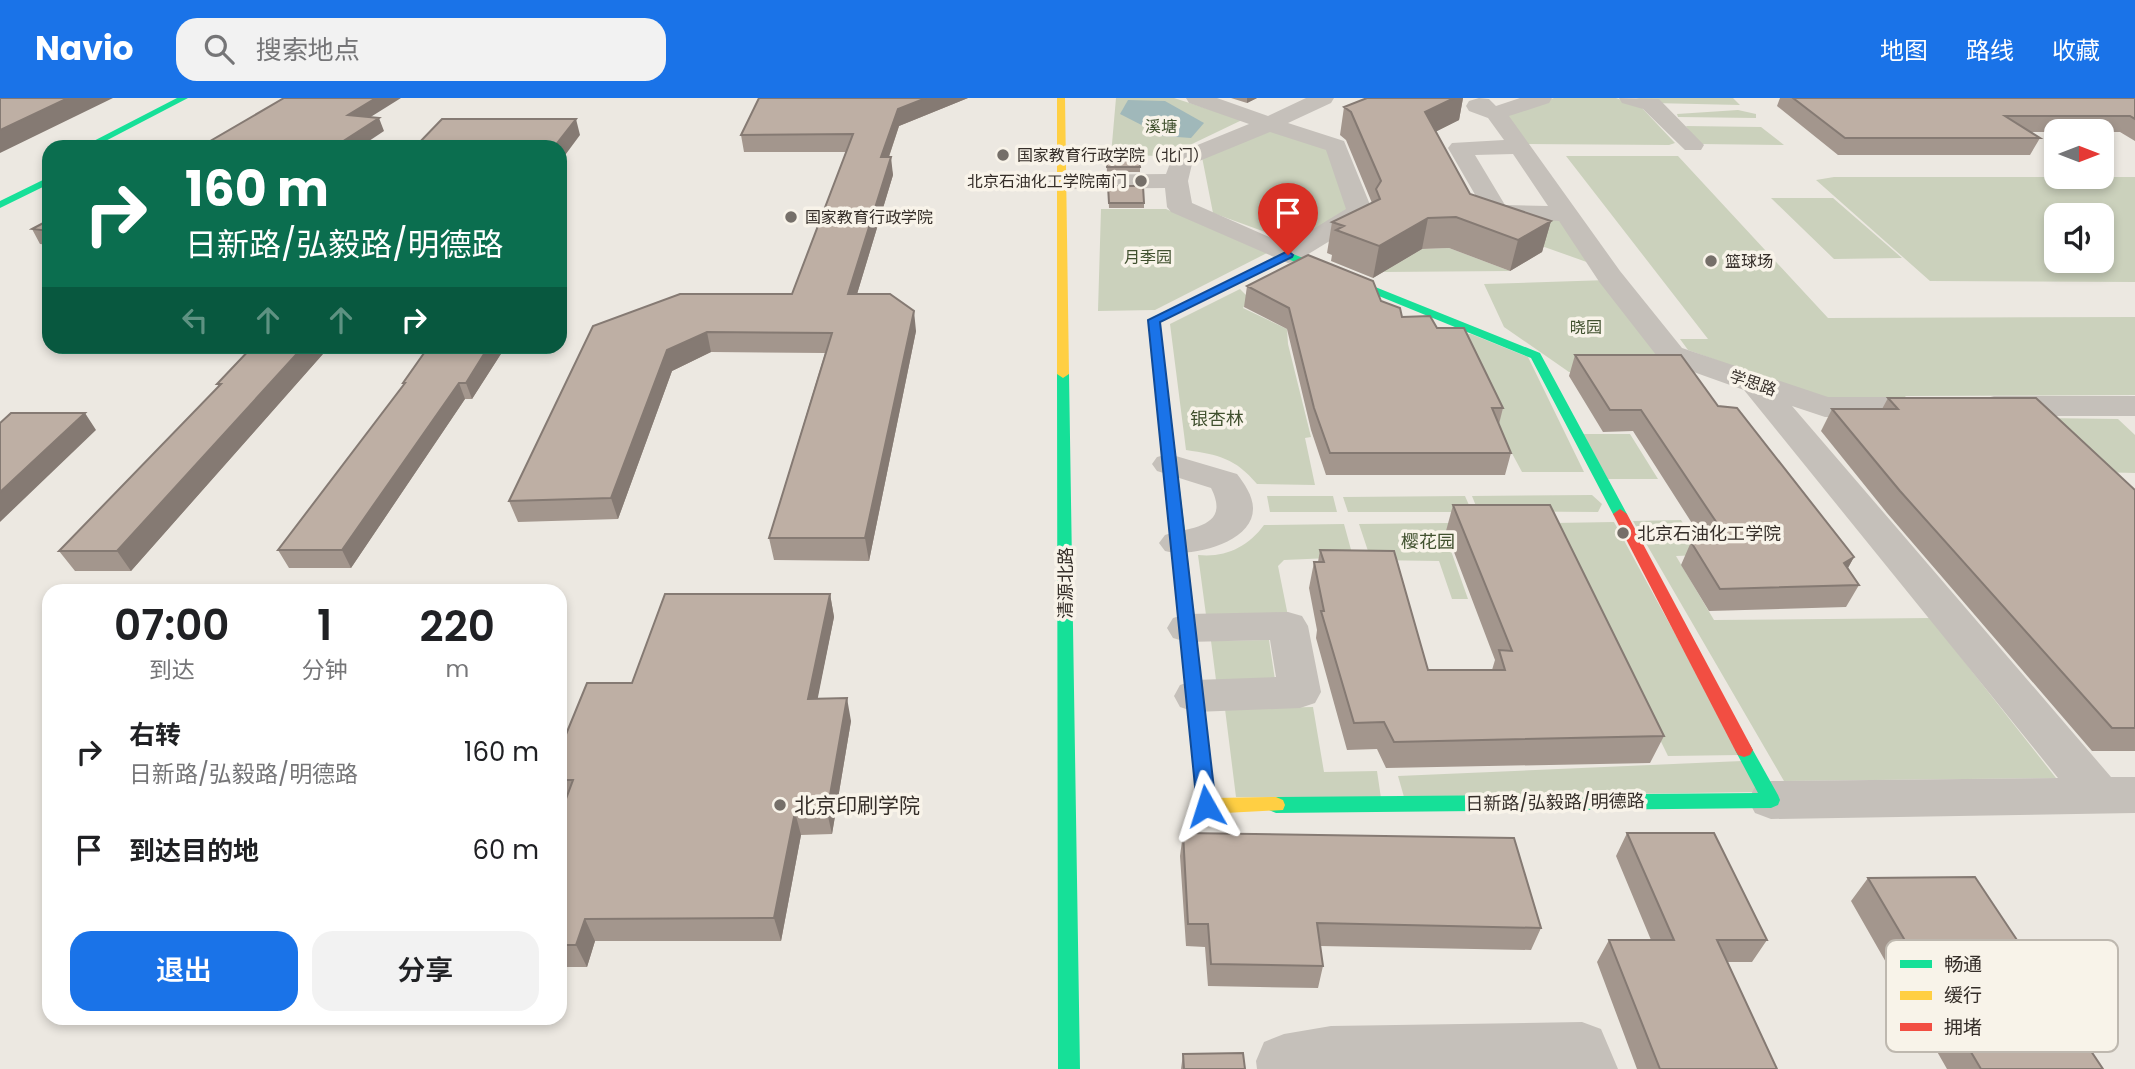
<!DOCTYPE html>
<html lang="zh">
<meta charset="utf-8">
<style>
:root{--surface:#fff;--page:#f2f2f2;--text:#202124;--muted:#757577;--accent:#1a73e8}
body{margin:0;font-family:Poppins,"Noto Sans SC",sans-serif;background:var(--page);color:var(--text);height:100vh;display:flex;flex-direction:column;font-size:26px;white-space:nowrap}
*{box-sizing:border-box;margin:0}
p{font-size:23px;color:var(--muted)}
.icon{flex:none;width:38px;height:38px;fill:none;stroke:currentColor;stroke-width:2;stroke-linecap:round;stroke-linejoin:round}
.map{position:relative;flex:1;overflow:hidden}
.sheet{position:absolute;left:42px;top:486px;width:525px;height:441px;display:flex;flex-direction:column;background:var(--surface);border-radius:21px;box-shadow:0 4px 10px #0003}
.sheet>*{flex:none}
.guide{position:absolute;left:42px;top:42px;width:525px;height:214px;border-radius:21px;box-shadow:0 4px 10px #0003;background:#0b6e4f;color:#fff;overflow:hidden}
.needle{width:46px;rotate:90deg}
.controls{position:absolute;left:2044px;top:21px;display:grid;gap:14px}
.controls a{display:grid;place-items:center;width:70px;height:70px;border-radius:14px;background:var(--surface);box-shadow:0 4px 10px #0003;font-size:35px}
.pin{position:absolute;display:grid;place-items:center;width:60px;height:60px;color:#fff;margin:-72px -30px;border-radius:50% 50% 50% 0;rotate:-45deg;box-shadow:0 0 7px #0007}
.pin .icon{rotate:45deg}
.me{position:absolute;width:77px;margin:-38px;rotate:354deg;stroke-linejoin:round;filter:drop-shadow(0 0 5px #0008)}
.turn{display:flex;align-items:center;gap:24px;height:147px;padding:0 28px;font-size:32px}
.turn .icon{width:91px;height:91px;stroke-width:2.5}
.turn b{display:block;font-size:49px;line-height:60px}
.lanes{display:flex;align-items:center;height:66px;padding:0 28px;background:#0003;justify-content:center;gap:35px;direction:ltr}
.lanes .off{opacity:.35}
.eta{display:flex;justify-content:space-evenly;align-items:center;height:119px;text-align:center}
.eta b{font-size:42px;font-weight:600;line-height:49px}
.action{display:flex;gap:14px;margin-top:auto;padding:14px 28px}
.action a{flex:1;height:80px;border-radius:21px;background:var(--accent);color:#fff;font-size:28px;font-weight:600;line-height:80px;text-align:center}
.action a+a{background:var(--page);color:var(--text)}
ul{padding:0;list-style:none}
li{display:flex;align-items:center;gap:21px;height:98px;padding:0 28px}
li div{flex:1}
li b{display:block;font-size:26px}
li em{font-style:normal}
header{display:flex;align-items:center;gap:42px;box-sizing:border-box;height:98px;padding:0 35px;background:var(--accent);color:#fff}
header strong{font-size:33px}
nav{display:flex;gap:38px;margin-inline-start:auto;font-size:24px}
.search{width:490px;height:63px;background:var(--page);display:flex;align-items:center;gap:18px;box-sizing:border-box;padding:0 24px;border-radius:21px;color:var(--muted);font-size:26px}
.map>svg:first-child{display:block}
.green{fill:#cbd1bc;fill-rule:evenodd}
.water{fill:#a0b8ba}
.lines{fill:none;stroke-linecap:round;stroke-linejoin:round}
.street{fill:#c5c0ba;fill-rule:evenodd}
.fast{fill:#16e098;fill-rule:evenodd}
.slow{fill:#ffcf43;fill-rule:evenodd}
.jam{fill:#f24e42;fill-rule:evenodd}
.wall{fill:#a3968d}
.shaded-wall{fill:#857a73}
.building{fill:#beafa4;stroke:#857a73;stroke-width:2}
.route{fill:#1a73e8;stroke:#114b97;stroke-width:2}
.poi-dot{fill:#756f69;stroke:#f8f3e9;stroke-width:2.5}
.labels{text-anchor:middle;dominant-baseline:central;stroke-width:7;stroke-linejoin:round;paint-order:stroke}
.far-park-label{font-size:16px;fill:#41512f;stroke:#f8f3e9}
.far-poi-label{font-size:16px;fill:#352e29;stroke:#f8f3e9;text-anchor:start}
.far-street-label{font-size:16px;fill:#352e29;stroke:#f8f3e9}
.park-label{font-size:18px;fill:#41512f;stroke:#f8f3e9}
.poi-label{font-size:18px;fill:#352e29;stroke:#f8f3e9;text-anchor:start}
.street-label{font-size:18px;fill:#352e29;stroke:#f8f3e9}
.near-poi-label{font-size:21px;fill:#352e29;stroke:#f8f3e9;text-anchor:start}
.key{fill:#f8f3e9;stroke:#beb8af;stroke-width:2}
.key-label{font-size:19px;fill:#352e29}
</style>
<header>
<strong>Navio</strong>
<div class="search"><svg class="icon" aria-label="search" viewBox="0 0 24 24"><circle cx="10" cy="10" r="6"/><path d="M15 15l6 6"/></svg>搜索地点</div>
<nav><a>地图</a><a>路线</a><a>收藏</a></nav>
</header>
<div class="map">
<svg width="2135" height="971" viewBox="0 0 2135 971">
<rect width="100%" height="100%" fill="#ece8e1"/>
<!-- green -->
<path class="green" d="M1116,0H1174L1242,22L1167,58L1111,57Z
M1554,0H1616L1641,9L1675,45L1669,47L1525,46L1506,17Z
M1636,0H1733L1740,7L1653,5Z
M1738,12L1756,16V20L1678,19L1677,16Z
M1686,28L1761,29L1784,47L1700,46L1695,43Z
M1272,31L1331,53L1352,114L1290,143L1213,115L1201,54Z
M1566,58H1678L1828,220L2135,219V297L1905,298L1910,304H1833L1688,252L1680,241H1708Z
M1834,79H2135V184L1930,183L1816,82ZM2102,117V163H2056V117Z
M1771,100H1833L1902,160L1834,161Z
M1101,111H1166L1267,155L1155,212L1098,213Z
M1502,122H1561L1595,167L1511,137Z
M1449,150L1510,173L1383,174L1422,151Z
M1608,182L1678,274H1569L1504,229L1484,186Z
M1240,191L1249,200L1243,210L1287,231L1288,246L1311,339L1305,340L1315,387L1257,386C1235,360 1219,357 1186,352L1170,226Z
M1448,236H1471L1528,259L1584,374H1522Z
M2042,320L2118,321L2135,337V375L2096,374Z
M1583,336H1630L1658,381H1608Z
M1592,397L1602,406L1598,414L1478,413L1472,398Z
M1267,398H1333L1337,414H1270Z
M1465,398L1472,414H1348L1343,399Z
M1681,422L1703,457L1676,458L1714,522L1930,520L2056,680L1784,683L1633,423Z
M1614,424L1741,657L1668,658L1554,425Z
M1449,425L1451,432L1444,433L1468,501H1452L1439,463L1371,462L1359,426Z
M1344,426L1353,459L1284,462L1278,468L1288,518L1206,517L1198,457C1225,460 1248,449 1264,427Z
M1269,542L1275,582H1216L1211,543Z
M1313,609L1324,674L1377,673L1381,700L1236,699L1225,611Z
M1742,663L1759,694L1404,699L1398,678Z"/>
<!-- water -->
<path class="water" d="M1128,2L1165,3L1204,25L1191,40L1163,38L1120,16Z"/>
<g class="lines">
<!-- street -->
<path class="street" d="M1186,0H1217L1268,18L1306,0H1334L1331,5L1288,25L1344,43L1373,114L1369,119L1297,163L1288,165L1171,114L1167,109L1165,90L1061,91L1052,89L1049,84L1052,79L1061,77L1166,76L1173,57L1249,26L1189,5ZM1270,34L1326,52L1346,111L1287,147L1192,105L1188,83L1192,66Z
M1479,0L1489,1L1496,8L1520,0H1552L1549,5L1509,18L1620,173L1682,250L1828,299H1937L1948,302L1953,309L1948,316L1937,319H1825L1792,308L2111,679H2135V715L1771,721L1755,715L1748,702L1755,689L1771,683L2058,680L1744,292L1660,262L1600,185L1559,123L1488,119L1448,50L1452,45L1504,42L1488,20L1469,13L1466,8L1469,3ZM1513,56L1548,108L1505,107L1475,57Z
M1619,0L1659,1L1704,47L1701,52H1685L1643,11L1622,5Z
M1994,298H2135V318H1994L1983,315L1978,308L1983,301Z
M1169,356L1237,376C1244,385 1253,398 1253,410C1254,445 1191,460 1165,453L1159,445L1165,437C1192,429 1231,429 1211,390L1157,373L1152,366L1157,359Z
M1288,514L1302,518L1308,528L1321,594L1315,605L1300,610L1195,614L1180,609L1174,598L1180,587L1195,582L1276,579L1270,542L1187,544L1173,540L1167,530L1173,520L1187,516Z
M1582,924L1601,931L1618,971H1257L1256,963L1264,944L1284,936L1331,928Z"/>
<!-- fast -->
<path class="fast" d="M177,0H188L94,49H82Z
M49,79V86L0,110V103Z
M1288,154L1540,255L1627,416L1625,419L1620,421L1613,416L1531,260L1288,161L1160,224L1186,443L1183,446H1173L1148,222Z
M1063,272L1069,276L1080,971H1058L1057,276Z
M1744,645L1750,647L1778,697L1780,702L1778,707L1771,710L1276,715L1269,712L1267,707L1269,702L1276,699L1758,695L1735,652L1738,647Z"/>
<!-- slow -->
<path class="slow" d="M1057,0H1065L1069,276L1063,280L1057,276Z
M1178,438L1186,443L1215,700L1276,699L1283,702L1285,707L1283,712L1206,716L1199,713L1197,708L1170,443Z"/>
<!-- jam -->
<path class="jam" d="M1620,411L1627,416L1753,652L1750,657L1744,659L1738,657L1735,652L1613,416Z"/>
</g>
<!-- wall -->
<path class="wall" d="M759,0H968L899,28L889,59L893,77L857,196L916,233L869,463L774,462L769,440L825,255L711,254L672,273L618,421L518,424L509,403L593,228L792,196L847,54H744L741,37Z
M1231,0H1257L1247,5Z
M1367,0H1463L1459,22L1435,34L1470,96L1551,123L1542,154L1510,173L1449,150L1422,151L1373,180L1331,163L1332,157L1327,155L1332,124L1372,105L1346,42L1340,37L1344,9Z
M1780,0H2135V43L2120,34H2030L2040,40L2030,57H1838L1777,8Z
M1106,51L1140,69V74H1107Z
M1108,88L1144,105V110H1109Z
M49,122V147L40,146L32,131Z
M1247,188L1381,203L1402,219L1437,230L1503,310L1499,326L1511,355L1505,377H1326L1311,332L1287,231L1244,209Z
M253,248H330L131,473H75L59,453L219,289L217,286Z
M506,248L472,301H465L351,470H289L278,452L404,287L403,285Z
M1575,257L1718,308L1854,459L1848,470L1859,487L1846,509L1709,513L1681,467L1691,444H1704L1633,333L1603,334L1569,278Z
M1888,300L2135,392V653H2092L1887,415L1821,333L1832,311H1882Z
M1453,407L1664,638L1650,665L1386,670L1377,651L1347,652L1316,540L1317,532L1309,490L1314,464H1318L1320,452L1428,572H1492L1495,562L1446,433Z
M830,496L834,519L817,601L851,623L832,736L801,737L781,843H595L587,869H560V717L564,705H560V651L632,585Z
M1183,735L1541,830L1531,852L1320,848L1323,868L1318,890L1208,888L1205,849L1186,848L1180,758Z
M1627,735L1767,842L1752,864H1727L1777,971H1637L1597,864L1609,842H1651L1616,758Z
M1868,780L2103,971H1947L1851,803Z
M1183,956L1245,971H1181Z"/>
<!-- shaded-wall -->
<path class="shaded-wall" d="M68,0H113L0,55V32Z
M376,0H401L353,30L348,17Z
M926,0H968L899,28L883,76L881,59L898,11Z
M1247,0H1257L1247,5Z
M1454,0H1463L1459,22L1419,42L1425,14Z
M379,20L384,33L360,49H334Z
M576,21L580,37L560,64V49H554Z
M891,59L893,77L851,216L848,196Z
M1428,120L1422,151L1373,180L1379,148Z
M1551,123L1542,154L1510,173L1518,142Z
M914,213L916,233L869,463L865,440Z
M707,234L711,254L672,273L618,421L611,400L667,252Z
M304,248H330L131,473L117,453Z
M489,248H506L472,301L466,285Z
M459,285L465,301L351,470L342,452Z
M85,315L96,332L0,424V394Z
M1854,459L1841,482L1844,465Z
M830,496L834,519L813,624L808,601Z
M847,600L851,623L832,736L827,714Z
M795,714L801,737L781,843L774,820Z
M585,821L595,843L587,869L576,847Z"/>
<!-- building -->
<path class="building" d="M0,0H68L0,32Z
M284,0H376L348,17L379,20L334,49H200Z
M759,0H926L898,11L881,59H891L848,196H890L914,213L865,440H769L832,235L707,234L667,252L611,400L509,403L593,228L680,196H792L853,36L741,37Z
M1367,0H1454L1425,14L1470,96L1551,123L1518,142L1456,119L1428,120L1379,148L1336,132L1344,128L1332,124L1380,101L1376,91L1381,83L1351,14L1344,9Z
M1793,0H2135V21L2130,18H2005L2040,40H1845Z
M442,21H576L554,49H415Z
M1106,51H1138L1140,69H1107Z
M1108,88H1143L1144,105H1109Z
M49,122V133L32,131Z
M1308,157L1373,183L1381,203L1400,210L1402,219L1430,218L1437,230H1464L1503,310H1492L1511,355H1330L1314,310L1289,210L1247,188Z
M253,248H304L117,453H59L221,286H217Z
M429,248H489L466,285H459L342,452H278L405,285H403Z
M1575,257H1681L1718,308L1737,310L1854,459L1844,465L1859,487L1720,491L1691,444L1729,443L1641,312H1610Z
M1888,300H2036L2135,392V630H2112L1900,393L1832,311H1898Z
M11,315H85L0,394V325Z
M1453,407H1550L1664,638L1394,644L1384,624L1354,625L1321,513H1324L1314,464H1324L1320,452L1394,453L1428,572H1505L1499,552L1512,553Z
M665,496H830L808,601L847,600L827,714H795L774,820L585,821L576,847H560V717L573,682H560V651L587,585H632Z
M1183,735L1514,740L1541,830L1317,825L1323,868L1211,866L1208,826H1188Z
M1627,735H1714L1767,842H1717L1777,971H1660L1609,842H1674Z
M1975,779L2103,971H1981L1868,780Z
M1243,955L1245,971H1184L1183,956Z"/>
<!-- route -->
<path class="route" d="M1288,153L1293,157L1292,159L1160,224L1216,708L1213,714L1206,716L1200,714L1197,708L1148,222Z"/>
<!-- markers -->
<g class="poi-dot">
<circle cx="1003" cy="57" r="7"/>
<circle cx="1141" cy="83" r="7"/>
<circle cx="791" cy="119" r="7"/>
<circle cx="1711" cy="163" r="7"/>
<circle cx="1623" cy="435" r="7"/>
<circle cx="780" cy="707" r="7"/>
</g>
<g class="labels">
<!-- far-park labels -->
<g class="far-park-label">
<text x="1161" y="28">溪塘</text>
<text x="1148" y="159">月季园</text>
<text x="1586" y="229">晓园</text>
</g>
<!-- far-poi labels -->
<g class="far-poi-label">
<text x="1017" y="57">国家教育行政学院（北门）</text>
<text x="1127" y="83" text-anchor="end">北京石油化工学院南门</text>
<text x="805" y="119">国家教育行政学院</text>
<text x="1725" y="163">篮球场</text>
</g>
<!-- far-street labels -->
<g class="far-street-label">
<text transform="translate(1753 285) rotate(19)">学思路</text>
</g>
<!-- park labels -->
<g class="park-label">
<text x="1217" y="320">银杏林</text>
<text x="1428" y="443">樱花园</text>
</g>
<!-- poi labels -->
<g class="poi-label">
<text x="1637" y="435">北京石油化工学院</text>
</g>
<!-- street labels -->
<g class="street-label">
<text transform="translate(1065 485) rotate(-90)">清源北路</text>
<text transform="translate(1555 704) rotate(-1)">日新路/弘毅路/明德路</text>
</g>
<!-- near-poi labels -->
<g class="near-poi-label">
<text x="794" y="707">北京印刷学院</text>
</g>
</g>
<!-- legend -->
<rect x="1886" y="842" width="232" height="112" rx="10" class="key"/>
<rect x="1900" y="862" width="32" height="8" fill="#16e098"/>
<rect x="1900" y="893" width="32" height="9" fill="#ffcf43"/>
<rect x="1900" y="925" width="32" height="8" fill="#f24e42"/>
<g class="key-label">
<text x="1944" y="873">畅通</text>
<text x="1944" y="904">缓行</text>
<text x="1944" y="936">拥堵</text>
</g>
</svg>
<div class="controls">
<a><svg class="needle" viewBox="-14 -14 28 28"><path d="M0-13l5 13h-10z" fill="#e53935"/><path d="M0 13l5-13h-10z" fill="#757577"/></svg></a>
<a><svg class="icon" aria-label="sound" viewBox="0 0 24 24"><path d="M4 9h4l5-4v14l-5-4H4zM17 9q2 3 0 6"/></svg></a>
</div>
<div class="pin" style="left:1288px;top:157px;background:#d93025"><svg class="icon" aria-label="arrive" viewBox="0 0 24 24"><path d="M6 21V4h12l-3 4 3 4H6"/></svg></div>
<svg class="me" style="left:1206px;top:708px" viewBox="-20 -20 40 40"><path d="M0-17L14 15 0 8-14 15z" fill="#1a73e8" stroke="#fff" stroke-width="4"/></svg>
<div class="guide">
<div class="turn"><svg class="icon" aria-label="right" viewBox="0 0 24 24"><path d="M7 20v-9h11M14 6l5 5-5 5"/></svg><div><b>160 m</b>日新路/弘毅路/明德路</div></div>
<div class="lanes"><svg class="icon off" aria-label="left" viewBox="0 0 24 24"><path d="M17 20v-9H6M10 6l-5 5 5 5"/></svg><svg class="icon off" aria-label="ahead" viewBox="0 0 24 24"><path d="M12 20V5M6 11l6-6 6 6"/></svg><svg class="icon off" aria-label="ahead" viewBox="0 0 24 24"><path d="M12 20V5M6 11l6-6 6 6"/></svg><svg class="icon" aria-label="right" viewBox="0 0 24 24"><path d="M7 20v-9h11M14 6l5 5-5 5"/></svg></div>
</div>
<section class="sheet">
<div class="eta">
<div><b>07:00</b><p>到达</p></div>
<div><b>1</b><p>分钟</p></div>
<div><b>220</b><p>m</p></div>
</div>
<ul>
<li><svg class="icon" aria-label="right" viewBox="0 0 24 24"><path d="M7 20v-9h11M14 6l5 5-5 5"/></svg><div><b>右转</b><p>日新路/弘毅路/明德路</p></div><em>160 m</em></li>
<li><svg class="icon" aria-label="arrive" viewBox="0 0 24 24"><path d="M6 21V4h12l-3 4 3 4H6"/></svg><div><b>到达目的地</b></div><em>60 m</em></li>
</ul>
<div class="action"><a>退出</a><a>分享</a></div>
</section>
</div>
